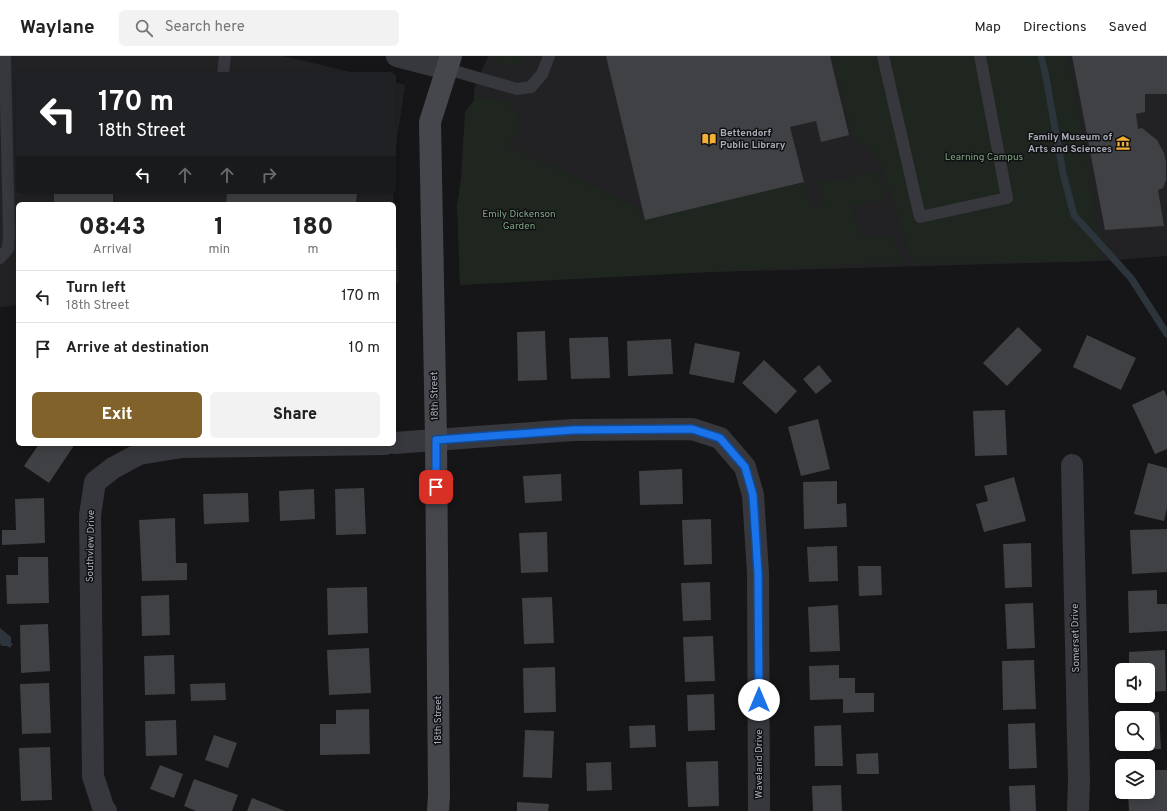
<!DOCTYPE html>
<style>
:root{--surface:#fff;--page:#f2f2f2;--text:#222;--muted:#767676;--line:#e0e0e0;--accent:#80622a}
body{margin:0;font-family:Overpass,sans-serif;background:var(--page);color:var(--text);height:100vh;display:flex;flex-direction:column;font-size:15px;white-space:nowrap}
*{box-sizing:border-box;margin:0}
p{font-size:13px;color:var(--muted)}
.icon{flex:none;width:22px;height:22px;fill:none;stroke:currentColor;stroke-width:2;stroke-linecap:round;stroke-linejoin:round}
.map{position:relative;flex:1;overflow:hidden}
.details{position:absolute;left:16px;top:146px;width:380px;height:244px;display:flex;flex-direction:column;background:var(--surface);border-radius:6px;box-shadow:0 2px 10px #0003}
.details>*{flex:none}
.top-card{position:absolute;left:16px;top:16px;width:380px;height:122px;border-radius:6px;box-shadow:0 2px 10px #0003;background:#202124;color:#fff;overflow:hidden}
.fabs{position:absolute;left:1115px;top:607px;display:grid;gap:8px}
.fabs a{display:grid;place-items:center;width:40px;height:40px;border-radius:6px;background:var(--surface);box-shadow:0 2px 10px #0003;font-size:20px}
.pin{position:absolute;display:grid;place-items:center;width:34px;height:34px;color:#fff;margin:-17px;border-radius:8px;box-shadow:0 2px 6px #0006}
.me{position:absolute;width:44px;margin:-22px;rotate:0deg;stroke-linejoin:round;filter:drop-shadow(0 0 3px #0008)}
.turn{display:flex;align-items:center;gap:14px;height:84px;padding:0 16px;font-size:18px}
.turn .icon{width:52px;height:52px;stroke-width:2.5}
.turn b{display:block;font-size:28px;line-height:34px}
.lanes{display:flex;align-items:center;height:38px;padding:0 16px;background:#0003;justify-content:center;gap:20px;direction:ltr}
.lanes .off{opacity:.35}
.eta{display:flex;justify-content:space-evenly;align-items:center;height:68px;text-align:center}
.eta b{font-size:24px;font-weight:800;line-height:28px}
.primary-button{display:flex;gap:8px;margin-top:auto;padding:8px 16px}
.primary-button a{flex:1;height:46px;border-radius:6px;background:var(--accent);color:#fff;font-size:16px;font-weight:800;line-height:46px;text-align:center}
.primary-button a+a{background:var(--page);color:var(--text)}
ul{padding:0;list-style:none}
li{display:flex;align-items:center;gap:12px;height:52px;padding:0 16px;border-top:1px solid var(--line)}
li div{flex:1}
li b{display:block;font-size:15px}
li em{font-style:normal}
header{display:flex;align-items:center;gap:24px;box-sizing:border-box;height:56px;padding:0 20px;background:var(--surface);border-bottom:1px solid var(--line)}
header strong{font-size:19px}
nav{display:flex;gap:22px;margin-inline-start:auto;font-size:14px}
.search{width:280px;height:36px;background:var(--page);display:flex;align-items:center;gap:10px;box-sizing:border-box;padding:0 14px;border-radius:6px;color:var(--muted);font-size:15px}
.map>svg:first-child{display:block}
.built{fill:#222225}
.green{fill:#1e261f}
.water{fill:#2c353c}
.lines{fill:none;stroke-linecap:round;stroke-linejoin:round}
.stream{stroke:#2c353c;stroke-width:7}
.building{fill:#404145}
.lane{stroke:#37383d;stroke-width:12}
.street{stroke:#37383d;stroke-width:22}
.secondary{stroke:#45474d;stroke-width:22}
.route-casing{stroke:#114b97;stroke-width:10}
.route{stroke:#1a73e8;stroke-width:7}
.labels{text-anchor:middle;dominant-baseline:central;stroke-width:3;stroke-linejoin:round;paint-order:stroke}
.poi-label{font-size:10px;font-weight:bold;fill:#a8adb8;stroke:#111113;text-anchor:start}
.park-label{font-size:10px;fill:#7fa381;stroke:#111113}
.street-label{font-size:10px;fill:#a8adb8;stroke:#111113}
</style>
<header>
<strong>Waylane</strong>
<div class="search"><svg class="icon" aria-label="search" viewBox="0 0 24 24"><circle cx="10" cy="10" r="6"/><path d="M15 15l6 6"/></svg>Search here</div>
<nav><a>Map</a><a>Directions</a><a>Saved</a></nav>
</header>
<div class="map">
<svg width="1167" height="755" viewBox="0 0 1167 755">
<rect width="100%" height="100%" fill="#161618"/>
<!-- built -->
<path class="built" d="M0,0H283L359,18H18V136H393L399,227H394V148H18V249L0,251Z
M488,0H1167V200L1101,205L470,223L474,33Z
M394,26L405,29L394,105Z"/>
<!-- green -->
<path class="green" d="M492,0H527L518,8H498Z
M832,0H1068L1087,103L1101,205L914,208L876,98L853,79Z
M488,42C517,47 514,49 520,76L508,90L637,151L645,164L804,126L811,151L825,148L818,126L848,123L862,116L874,118L882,125L887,138L879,144L852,149L861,182L881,181L895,184L901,206L460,229L457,150L461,123L465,56L474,44Z"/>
<!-- water -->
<path class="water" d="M0,572L11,581V587L13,588L10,592L7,590H2L0,588Z"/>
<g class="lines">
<!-- stream -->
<path class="stream" d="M1041,0L1045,16L1063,117L1074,159L1131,222L1167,278"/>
</g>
<!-- building -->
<path class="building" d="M606,0H830L849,79L821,86L816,65L790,71L804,126L645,164Z
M1072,0H1167V38H1145V56L1136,58L1138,73L1142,72L1157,84L1164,97L1166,106V124L1163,132L1158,134L1164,170L1105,174Z
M54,136H113V148H54Z
M227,136H357L356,148H226Z
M1018,271L1042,294L1007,330L983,307Z
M545,275L547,324L518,325L517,276Z
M1087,279L1136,302L1121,334L1073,311Z
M608,281L610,322L571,323L569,282Z
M671,283L673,318L628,320L627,285Z
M695,287L740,296L734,327L689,318Z
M764,304L797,335L776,358L742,327Z
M819,309L832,325L816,338L803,323Z
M1164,334L1167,341V393L1155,398L1132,349Z
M1005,354L1007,399L975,400L973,355Z
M818,363L830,413L801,420L788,371Z
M39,388H75L49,427L24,410Z
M1148,407L1167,412V452L1164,465L1134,458Z
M682,413L683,448L640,449L639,415Z
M561,418L562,445L525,447L523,420Z
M1014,421L1026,465L984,476L976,448L988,445L984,430Z
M837,425V448L846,447L847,471L804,473L803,426Z
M364,432L366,478L336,479L335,433Z
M314,433L315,463L280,465L279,435Z
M248,437L249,466L204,468L203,438Z
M44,442L45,487L2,489V474H16L15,443Z
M175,462L176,507H187V524L142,525L139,464Z
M711,463L712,508L684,509L682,464Z
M1167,473V516L1132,518L1130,474Z
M547,476L548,516L521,517L519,477Z
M1031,487L1032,531L1005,532L1003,488Z
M837,490L838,525L809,526L807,491Z
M18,501H48L49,547L7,548L6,519H18Z
M858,510H881L882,539L859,540Z
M710,526L711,564L683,565L681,527Z
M367,531L368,577L328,579L327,532Z
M1157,534V548H1167V575L1129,577L1128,535Z
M169,539L170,579L142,580L141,540Z
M552,541L554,587L524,588L522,542Z
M1033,547L1035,592L1007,593L1005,548Z
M838,549L840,595L810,596L808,551Z
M48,568L50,615L21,617L20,569Z
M713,580L715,625L685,626L683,581Z
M369,592L371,637L329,639L327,594Z
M1165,594L1166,635L1148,636V614H1129V596Z
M174,599L175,638L145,639L144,600Z
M1034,604L1036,653L1003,654L1002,605Z
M839,609V622H855V637H874V656L843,657V643L810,644L809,610Z
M555,611L556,656L524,657L523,612Z
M49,627L51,677L22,678L20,628Z
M225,627L226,644L191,645L190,628Z
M714,638L715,674L688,675L687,639Z
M369,653L370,698L320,699V668H336V654Z
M1159,656L1161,693L1132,694V688H1148V662H1131V657Z
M176,664L177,699L146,700L145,665Z
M1035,667L1037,712L1009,713L1008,668Z
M655,669L656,691L630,692L629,670Z
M841,669L843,710H815L814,670Z
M525,674L554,675L552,722L523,721Z
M214,679L237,687L228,712L205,704Z
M50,691L52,744L21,745L19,692Z
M878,697L879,718H857L856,698Z
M718,705L719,750L688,751L686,706Z
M611,706L612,734L587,735L586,707Z
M160,709L183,718L174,742L150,733Z
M1148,714H1167V755H1129L1128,736H1148Z
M194,723L238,739L232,755H196L184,750Z
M841,729L842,755H813L812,730Z
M1035,729L1036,755H1010L1009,730Z
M252,742L285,755H247Z
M517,746L549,748L548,755H517Z"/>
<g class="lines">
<!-- lane -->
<path class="lane" d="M883,0L920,161L1007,142L980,0
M447,13L517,33L531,31L542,18L549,0
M223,18L225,0
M0,202L8,193L9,178L5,0"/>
<!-- street -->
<path class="street" d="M397,0L447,13
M394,387L573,374L692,373L720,382L745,411L753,439L758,517L759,755
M1072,409L1079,725L1078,755
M106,755L103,751L93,720L90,459L95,426L113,412L139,398L182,391L385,388"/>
<!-- secondary -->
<path class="secondary" d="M438,755L439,740L436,384L430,66L451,0"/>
</g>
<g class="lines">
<defs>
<path id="route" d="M436,431V384L573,374L692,373L720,382L745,411L753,439L758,517L759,644"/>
</defs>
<!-- route casing -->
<use href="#route" class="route-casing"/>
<!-- route -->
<use href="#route" class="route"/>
</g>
<!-- icons -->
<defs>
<symbol id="library-bare" viewBox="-9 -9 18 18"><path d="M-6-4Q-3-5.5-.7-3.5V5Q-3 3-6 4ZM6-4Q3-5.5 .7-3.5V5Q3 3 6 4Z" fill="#f2b134" stroke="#111113" stroke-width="2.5" paint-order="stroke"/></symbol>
<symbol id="museum-bare" viewBox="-9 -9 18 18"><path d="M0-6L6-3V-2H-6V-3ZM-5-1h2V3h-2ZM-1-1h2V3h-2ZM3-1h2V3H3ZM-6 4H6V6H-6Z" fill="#f2b134" stroke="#111113" stroke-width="2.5" paint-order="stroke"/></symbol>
</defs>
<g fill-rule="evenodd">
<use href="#library-bare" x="699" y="73" width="20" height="20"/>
<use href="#museum-bare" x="1113" y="77" width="20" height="20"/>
</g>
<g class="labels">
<!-- poi labels -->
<g class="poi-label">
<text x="720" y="77">Bettendorf<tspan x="720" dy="12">Public Library</tspan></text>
<text x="1112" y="81" text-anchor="end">Family Museum of<tspan x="1112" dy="12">Arts and Sciences</tspan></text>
</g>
<!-- park labels -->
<g class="park-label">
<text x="984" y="101">Learning Campus</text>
<text x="519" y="158">Emily Dickenson<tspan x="519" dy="12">Garden</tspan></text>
</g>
<!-- street labels -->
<g class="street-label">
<text transform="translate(435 340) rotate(-91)">18th Street</text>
<text transform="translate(91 490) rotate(-89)">Southview Drive</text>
<text transform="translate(1076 582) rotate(-91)">Somerset Drive</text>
<text transform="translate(438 664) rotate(-90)">18th Street</text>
<text transform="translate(759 708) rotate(-90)">Waveland Drive</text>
</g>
</g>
</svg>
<div class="fabs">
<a><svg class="icon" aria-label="sound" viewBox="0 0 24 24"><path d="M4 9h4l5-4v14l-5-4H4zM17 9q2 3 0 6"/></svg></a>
<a><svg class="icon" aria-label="search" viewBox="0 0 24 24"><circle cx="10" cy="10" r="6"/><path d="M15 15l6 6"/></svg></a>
<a><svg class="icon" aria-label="layers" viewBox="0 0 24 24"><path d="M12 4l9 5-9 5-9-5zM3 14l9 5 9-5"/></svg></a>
</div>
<div class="pin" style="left:436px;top:431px;background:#d93025"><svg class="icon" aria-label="arrive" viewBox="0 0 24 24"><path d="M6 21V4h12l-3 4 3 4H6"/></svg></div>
<svg class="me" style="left:759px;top:644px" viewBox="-20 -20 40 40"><circle r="19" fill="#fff"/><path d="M0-13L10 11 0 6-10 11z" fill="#1a73e8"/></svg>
<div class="top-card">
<div class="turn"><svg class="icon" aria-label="left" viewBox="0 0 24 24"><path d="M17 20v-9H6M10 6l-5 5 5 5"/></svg><div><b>170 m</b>18th Street</div></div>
<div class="lanes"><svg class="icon" aria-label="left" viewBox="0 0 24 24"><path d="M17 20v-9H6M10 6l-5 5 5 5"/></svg><svg class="icon off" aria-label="ahead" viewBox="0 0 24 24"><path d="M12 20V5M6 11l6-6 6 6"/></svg><svg class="icon off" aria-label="ahead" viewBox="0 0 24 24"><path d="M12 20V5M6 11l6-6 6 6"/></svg><svg class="icon off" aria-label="right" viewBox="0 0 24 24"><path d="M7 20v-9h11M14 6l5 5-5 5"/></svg></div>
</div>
<section class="details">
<div class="eta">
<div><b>08:43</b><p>Arrival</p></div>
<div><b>1</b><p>min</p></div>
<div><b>180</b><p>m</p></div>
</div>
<ul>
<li><svg class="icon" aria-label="left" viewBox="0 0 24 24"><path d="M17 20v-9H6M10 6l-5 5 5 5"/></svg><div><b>Turn left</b><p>18th Street</p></div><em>170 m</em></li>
<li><svg class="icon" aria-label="arrive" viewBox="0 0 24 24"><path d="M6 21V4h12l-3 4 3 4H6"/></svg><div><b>Arrive at destination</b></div><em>10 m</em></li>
</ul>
<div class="primary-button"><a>Exit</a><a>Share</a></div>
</section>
</div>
